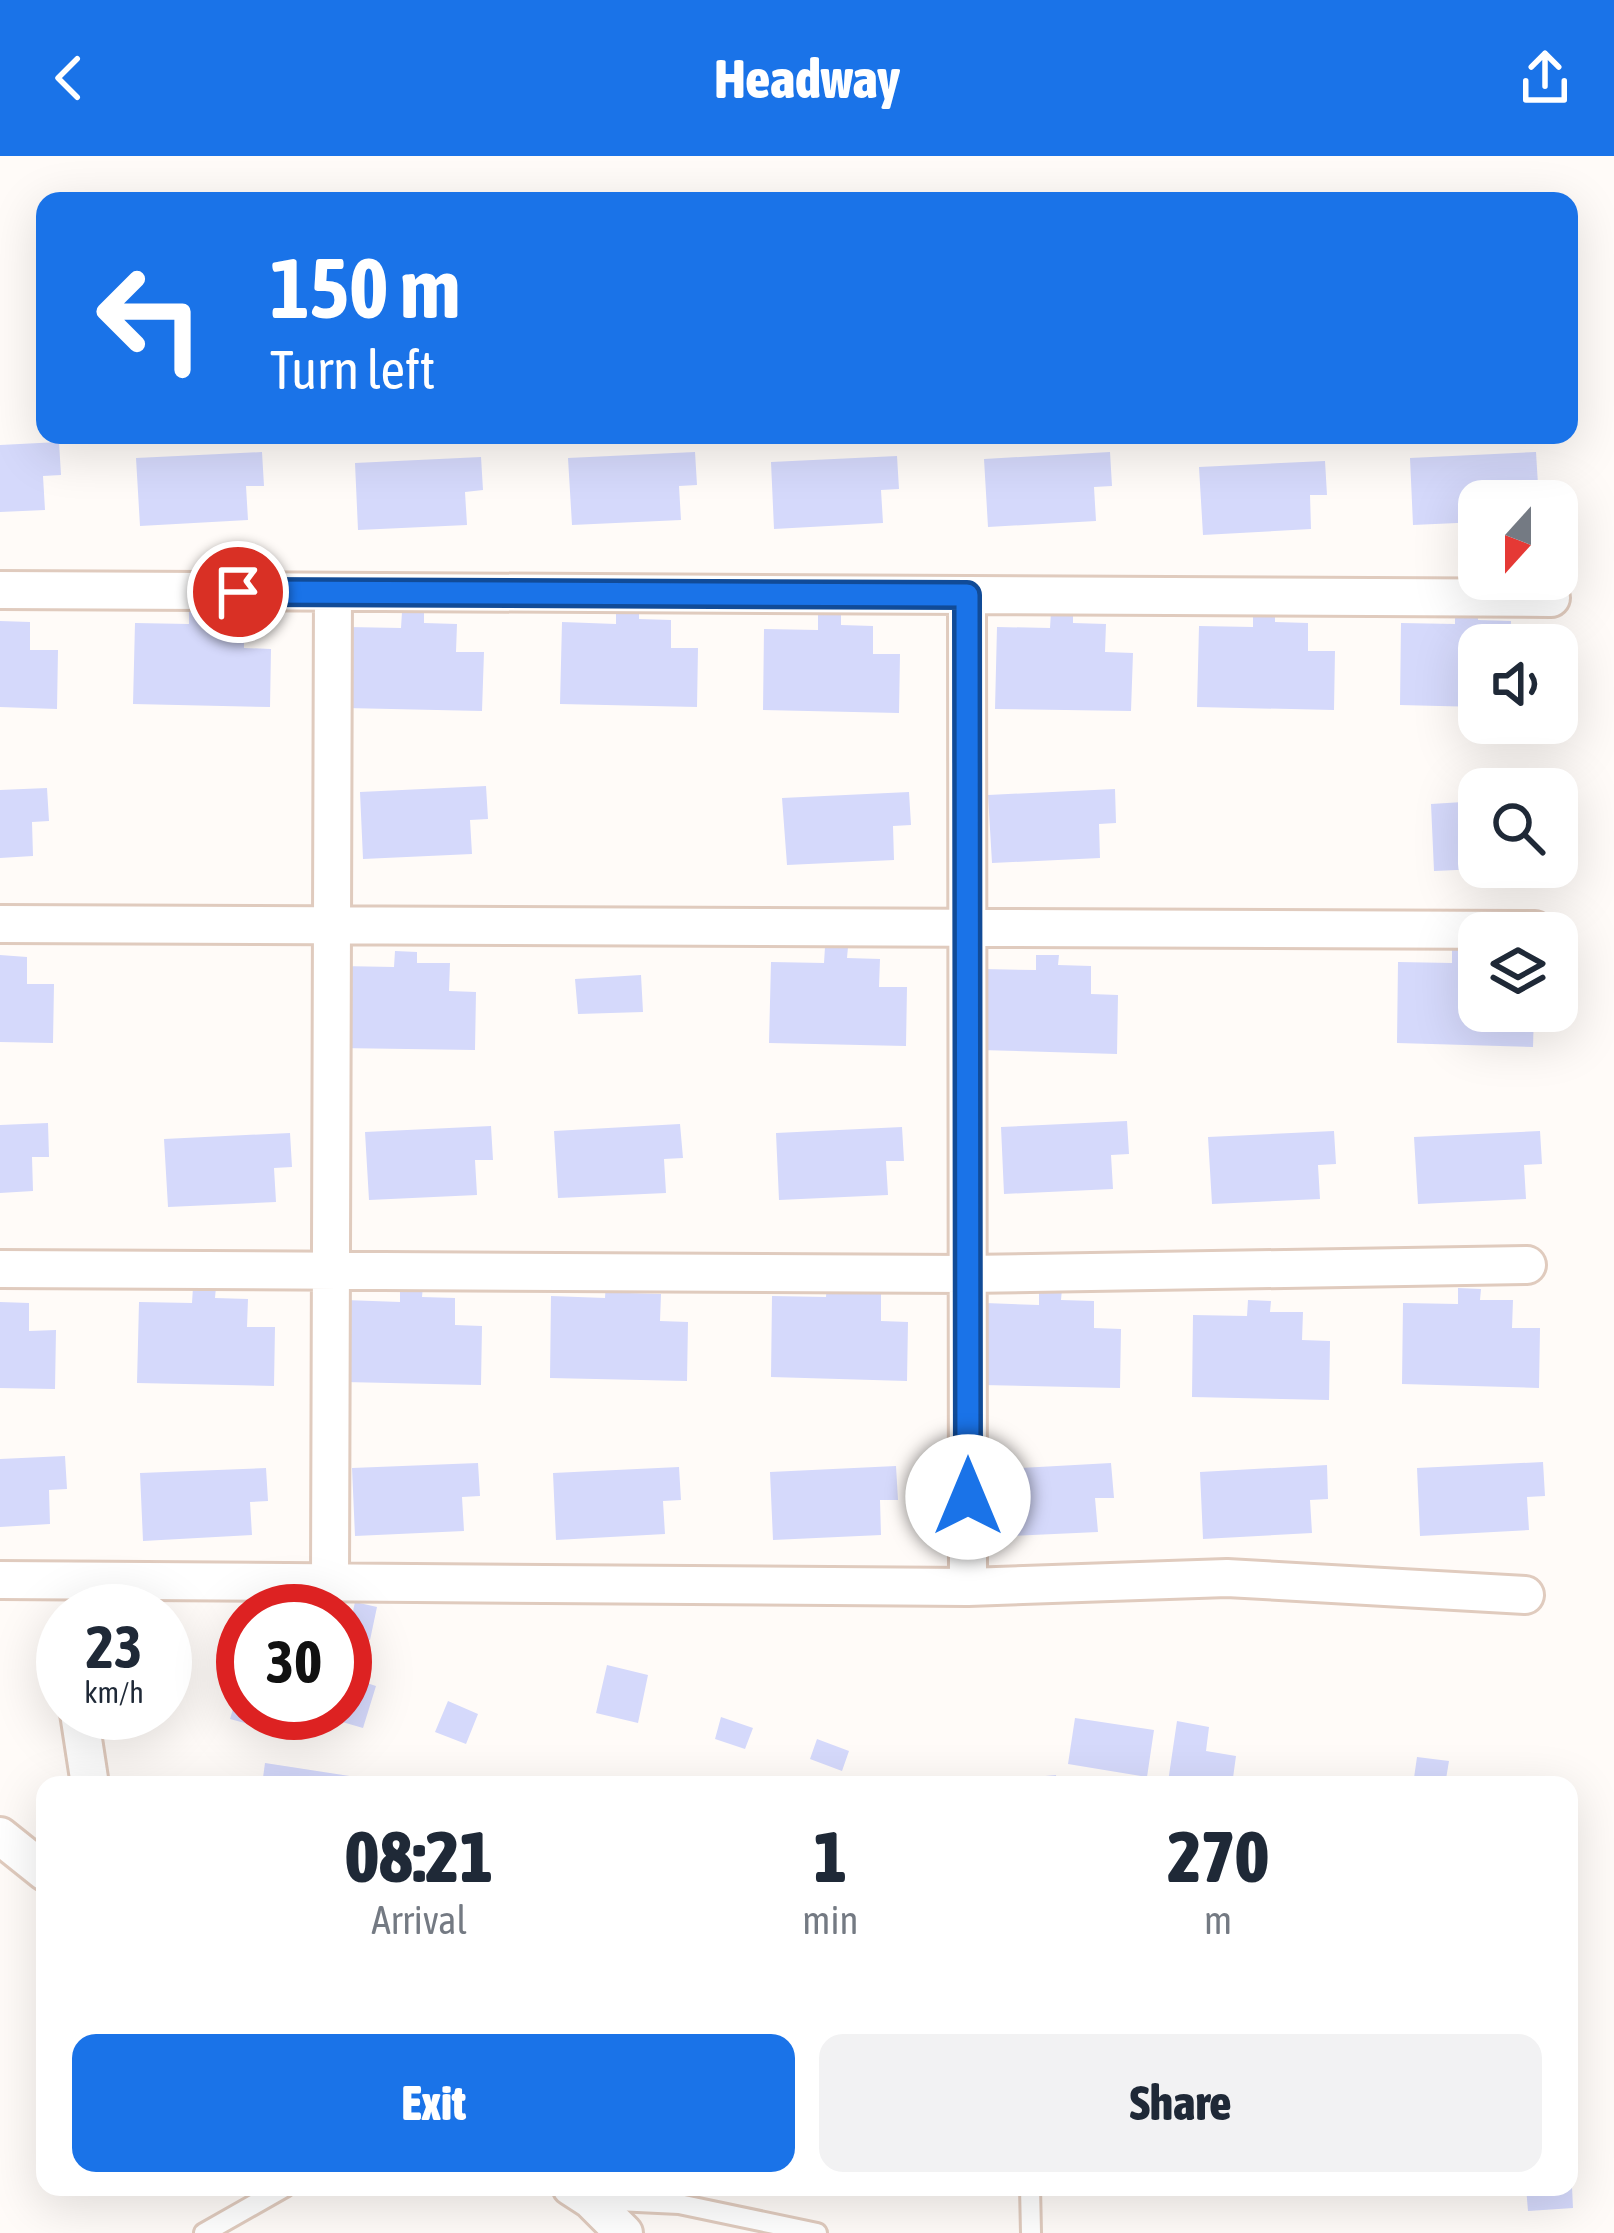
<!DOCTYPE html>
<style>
:root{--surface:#fff;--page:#f2f2f3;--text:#1f2937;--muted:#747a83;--accent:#1a73e8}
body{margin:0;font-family:"Asap Condensed",sans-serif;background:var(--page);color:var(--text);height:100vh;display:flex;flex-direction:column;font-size:45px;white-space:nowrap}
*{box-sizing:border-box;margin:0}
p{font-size:39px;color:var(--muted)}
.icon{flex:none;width:66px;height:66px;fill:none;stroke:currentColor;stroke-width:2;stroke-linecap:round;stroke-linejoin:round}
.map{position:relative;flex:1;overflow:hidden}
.drawer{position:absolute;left:36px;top:1620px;width:1542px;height:420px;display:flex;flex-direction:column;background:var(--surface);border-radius:24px;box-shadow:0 12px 48px #0002}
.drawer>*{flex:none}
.guide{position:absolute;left:36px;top:36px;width:1542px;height:252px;border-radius:24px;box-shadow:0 12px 48px #0002;background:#1a73e8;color:#fff;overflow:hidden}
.needle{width:78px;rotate:201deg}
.buttons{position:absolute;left:1458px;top:324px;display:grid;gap:24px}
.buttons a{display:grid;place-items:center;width:120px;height:120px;border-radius:24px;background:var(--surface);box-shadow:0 12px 48px #0002;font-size:60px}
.speed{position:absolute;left:36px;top:1428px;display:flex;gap:24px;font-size:60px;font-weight:700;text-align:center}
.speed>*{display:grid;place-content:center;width:156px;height:156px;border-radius:50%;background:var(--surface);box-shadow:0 12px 48px #0002;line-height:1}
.speed small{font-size:30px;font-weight:400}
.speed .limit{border:18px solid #d22;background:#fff;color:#111}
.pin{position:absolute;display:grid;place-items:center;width:102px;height:102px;color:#fff;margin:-51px;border:6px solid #fff;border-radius:50%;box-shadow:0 3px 12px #0007}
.me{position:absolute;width:132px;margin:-66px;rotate:0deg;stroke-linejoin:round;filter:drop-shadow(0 0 9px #0008)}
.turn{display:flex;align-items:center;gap:42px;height:252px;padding:0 36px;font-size:54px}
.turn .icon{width:156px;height:156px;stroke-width:2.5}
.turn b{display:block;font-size:84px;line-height:102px}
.eta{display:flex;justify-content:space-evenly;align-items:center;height:204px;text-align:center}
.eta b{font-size:72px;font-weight:800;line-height:84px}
.primary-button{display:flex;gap:24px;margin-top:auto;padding:24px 36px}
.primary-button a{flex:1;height:138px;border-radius:24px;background:var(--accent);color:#fff;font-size:48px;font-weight:800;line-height:138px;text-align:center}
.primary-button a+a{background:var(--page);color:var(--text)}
header{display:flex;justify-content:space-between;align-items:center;height:156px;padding:0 36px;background:var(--accent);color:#fff;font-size:54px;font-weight:800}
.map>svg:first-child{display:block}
.building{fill:#d5d9fb}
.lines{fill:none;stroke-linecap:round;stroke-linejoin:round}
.lane-casing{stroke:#e0cbbe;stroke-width:24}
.street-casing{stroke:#e0cbbe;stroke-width:42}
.lane{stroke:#fff;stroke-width:18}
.street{stroke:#fff;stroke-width:36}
.route-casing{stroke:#114b97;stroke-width:30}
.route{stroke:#1a73e8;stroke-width:21}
</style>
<header><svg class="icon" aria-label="back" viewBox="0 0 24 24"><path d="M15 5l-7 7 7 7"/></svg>Headway<svg class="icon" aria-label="share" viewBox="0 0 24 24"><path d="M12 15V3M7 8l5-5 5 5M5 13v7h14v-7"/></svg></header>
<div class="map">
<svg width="1614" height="2077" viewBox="0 0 1614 2077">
<rect width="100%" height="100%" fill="#fffbf8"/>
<!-- building -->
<path class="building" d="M59,286L61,319L43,320L45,354L0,356V289Z
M262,296L264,330H246L248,364L140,370L136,302Z
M695,296L697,329L679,330L681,364L572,369L568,302Z
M1110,296L1112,330L1094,331L1096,365L988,371L984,303Z
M1536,296L1538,329L1520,330L1521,345H1479V366L1413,369L1410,302Z
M897,300L899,333L881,334L883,367L774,373L771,306Z
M481,301L483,334L465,336L467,369L358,374L355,307Z
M1325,305L1327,339H1310L1311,373L1203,379L1199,311Z
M189,452L212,453V464H244V492L271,493L270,551L133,548L135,467L189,468Z
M616,452L639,453V463L671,464V492H698L697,551L560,548L562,466L616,468Z
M1455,453L1478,454V464L1511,465L1510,489H1479V551L1400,549L1401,467L1455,468Z
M1253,455L1275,456V466L1308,467V495H1335L1334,554L1197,551L1199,470L1253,471Z
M402,456H424V467L457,468L456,496H484L482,555L346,552L348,471L401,472Z
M1051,456L1073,457V467L1106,468L1105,496L1133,497L1131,555L995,553L997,471L1050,472Z
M818,458L841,459V469L873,470V498H900L899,557L763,554L764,473L818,474Z
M0,465L30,466V494H58L57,553L0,551Z
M486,630L488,663L470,664L472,698L363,703L360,636Z
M47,632L49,665L32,666L33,700L0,702V634Z
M1115,633L1116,667L1099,668L1100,702L992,707L988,639Z
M909,636L911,669L893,670L894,704L787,709L782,642Z
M1479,645V713L1434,715L1431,648Z
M825,791H848L847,802L880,803L879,831H907L906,890L769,887L771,806L824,807Z
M1452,791L1475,792V803H1479V855H1534L1533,891L1397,887L1398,806L1452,807Z
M395,795L417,796V807H450L449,835L476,836L475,894L339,892L341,810L394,811Z
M0,799L27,801V828H54L53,887L0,886Z
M1036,799H1059L1058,809L1091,810V838L1118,839L1117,898L980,894L982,813L1036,814Z
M641,819L643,856L578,858L575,823Z
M1127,965L1129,998L1111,999L1113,1033L1004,1038L1001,971Z
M48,967L49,1001H32L33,1035L0,1037V969Z
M680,968L683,1002L664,1003L666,1037L558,1042L554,975Z
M491,970L493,1004H475L477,1039L369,1044L365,976Z
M902,971L904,1005H886L888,1039L779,1044L776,977Z
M1334,975L1336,1008L1318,1009L1320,1043L1212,1048L1208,981Z
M1540,975L1542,1008L1524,1009L1526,1043L1418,1048L1414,981Z
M290,977L292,1011L274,1012L276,1046L168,1051L164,983Z
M827,1125L849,1126V1137H881V1165L908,1166L907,1225L771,1221L772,1140L826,1141Z
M606,1126L628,1127V1137L661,1138L660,1165L688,1166L687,1225L550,1222L551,1140L605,1142Z
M400,1129L423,1130L422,1141L455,1142V1169L482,1170L481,1229L344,1226L345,1144L400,1146Z
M193,1131H216L215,1142L248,1143L247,1171H275L274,1230L137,1227L139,1146L192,1147Z
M1458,1132L1481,1133L1480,1144H1513L1512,1172H1540L1539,1232L1402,1228L1403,1147L1458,1148Z
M1039,1133H1062L1061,1144L1094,1145V1172L1121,1173L1120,1232L983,1229L985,1147L1039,1149Z
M1248,1144L1271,1145L1270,1156H1303L1302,1184L1330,1185L1329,1244L1192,1241L1193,1159L1247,1160Z
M0,1146L29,1147V1175L56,1174L55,1233L0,1232Z
M65,1300L67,1333L49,1334L50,1368L0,1371V1303Z
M1543,1306L1545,1340L1527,1341L1529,1374L1420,1380L1417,1312Z
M478,1307L480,1340L462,1341L464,1375L355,1380L352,1312Z
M1111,1307L1114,1342H1095L1098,1376L989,1381L985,1314Z
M1327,1309L1328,1343L1310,1344L1312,1377L1203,1383L1200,1316Z
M896,1310L898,1344H880L881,1379L773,1384L770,1316Z
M679,1311L681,1344L663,1345L665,1378L556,1384L553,1317Z
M266,1312L268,1345L250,1346L252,1379L143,1385L140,1317Z
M355,1446L377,1451L370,1484L348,1479Z
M607,1509L648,1519L638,1567L596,1557Z
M345,1520L376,1530L363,1572L332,1563L333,1557H345Z
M238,1536L243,1538V1557H260L256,1570L230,1563Z
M448,1545L478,1558L466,1588L435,1576Z
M721,1561L753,1572L745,1593L715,1583Z
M1075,1562L1154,1574L1147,1621L1068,1608Z
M1177,1565L1209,1571L1206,1595L1236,1600L1232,1629L1168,1626Z
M817,1583L849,1595L842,1615L810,1603Z
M1417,1601L1449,1605L1445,1629H1413Z
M265,1607L356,1621L355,1629H262Z
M1056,1619L1057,1629H979V1626Z
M1526,2031H1572L1573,2052L1528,2055Z"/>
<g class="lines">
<defs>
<path id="lane" d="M1030,2031L1031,2077
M596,2044L679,2048L817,2077
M204,2077L285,2031"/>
<path id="street" d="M0,434L1551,442
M967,439L968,1431
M0,768L1535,774
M0,1113L967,1118L1527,1109
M0,1424L968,1431L1227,1422L1525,1439
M330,1425L333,436
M79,1557L90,1629
M0,1680L45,1716
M571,2031L591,2044L624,2077"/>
</defs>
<!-- lane casing -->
<use href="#lane" class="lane-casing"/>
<!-- street casing -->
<use href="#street" class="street-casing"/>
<!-- lane -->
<use href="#lane" class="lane"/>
<!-- street -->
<use href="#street" class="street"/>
</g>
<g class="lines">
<defs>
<path id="route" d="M238,436L967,439L968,1341"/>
</defs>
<!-- route casing -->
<use href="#route" class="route-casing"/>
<!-- route -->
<use href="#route" class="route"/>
</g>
</svg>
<div class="buttons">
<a><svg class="needle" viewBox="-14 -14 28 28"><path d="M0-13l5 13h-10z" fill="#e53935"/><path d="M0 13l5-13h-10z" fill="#747a83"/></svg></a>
<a><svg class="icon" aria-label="sound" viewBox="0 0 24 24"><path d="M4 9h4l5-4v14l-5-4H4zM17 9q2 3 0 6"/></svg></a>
<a><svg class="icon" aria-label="search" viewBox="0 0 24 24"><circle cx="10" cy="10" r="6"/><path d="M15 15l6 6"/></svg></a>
<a><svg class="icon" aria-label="layers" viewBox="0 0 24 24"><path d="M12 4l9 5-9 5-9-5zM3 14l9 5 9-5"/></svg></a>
</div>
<div class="speed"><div>23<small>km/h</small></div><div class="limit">30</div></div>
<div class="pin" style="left:238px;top:436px;background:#d93025"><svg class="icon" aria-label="arrive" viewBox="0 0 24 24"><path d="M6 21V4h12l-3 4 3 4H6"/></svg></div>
<svg class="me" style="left:968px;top:1341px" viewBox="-20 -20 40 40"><circle r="19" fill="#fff"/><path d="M0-13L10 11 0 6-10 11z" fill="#1a73e8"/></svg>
<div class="guide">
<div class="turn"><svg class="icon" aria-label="left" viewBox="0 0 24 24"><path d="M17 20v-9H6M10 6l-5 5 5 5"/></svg><div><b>150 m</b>Turn left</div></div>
</div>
<section class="drawer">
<div class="eta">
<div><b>08:21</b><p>Arrival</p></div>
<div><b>1</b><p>min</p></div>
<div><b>270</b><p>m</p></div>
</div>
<div class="primary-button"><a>Exit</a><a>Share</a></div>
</section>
</div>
